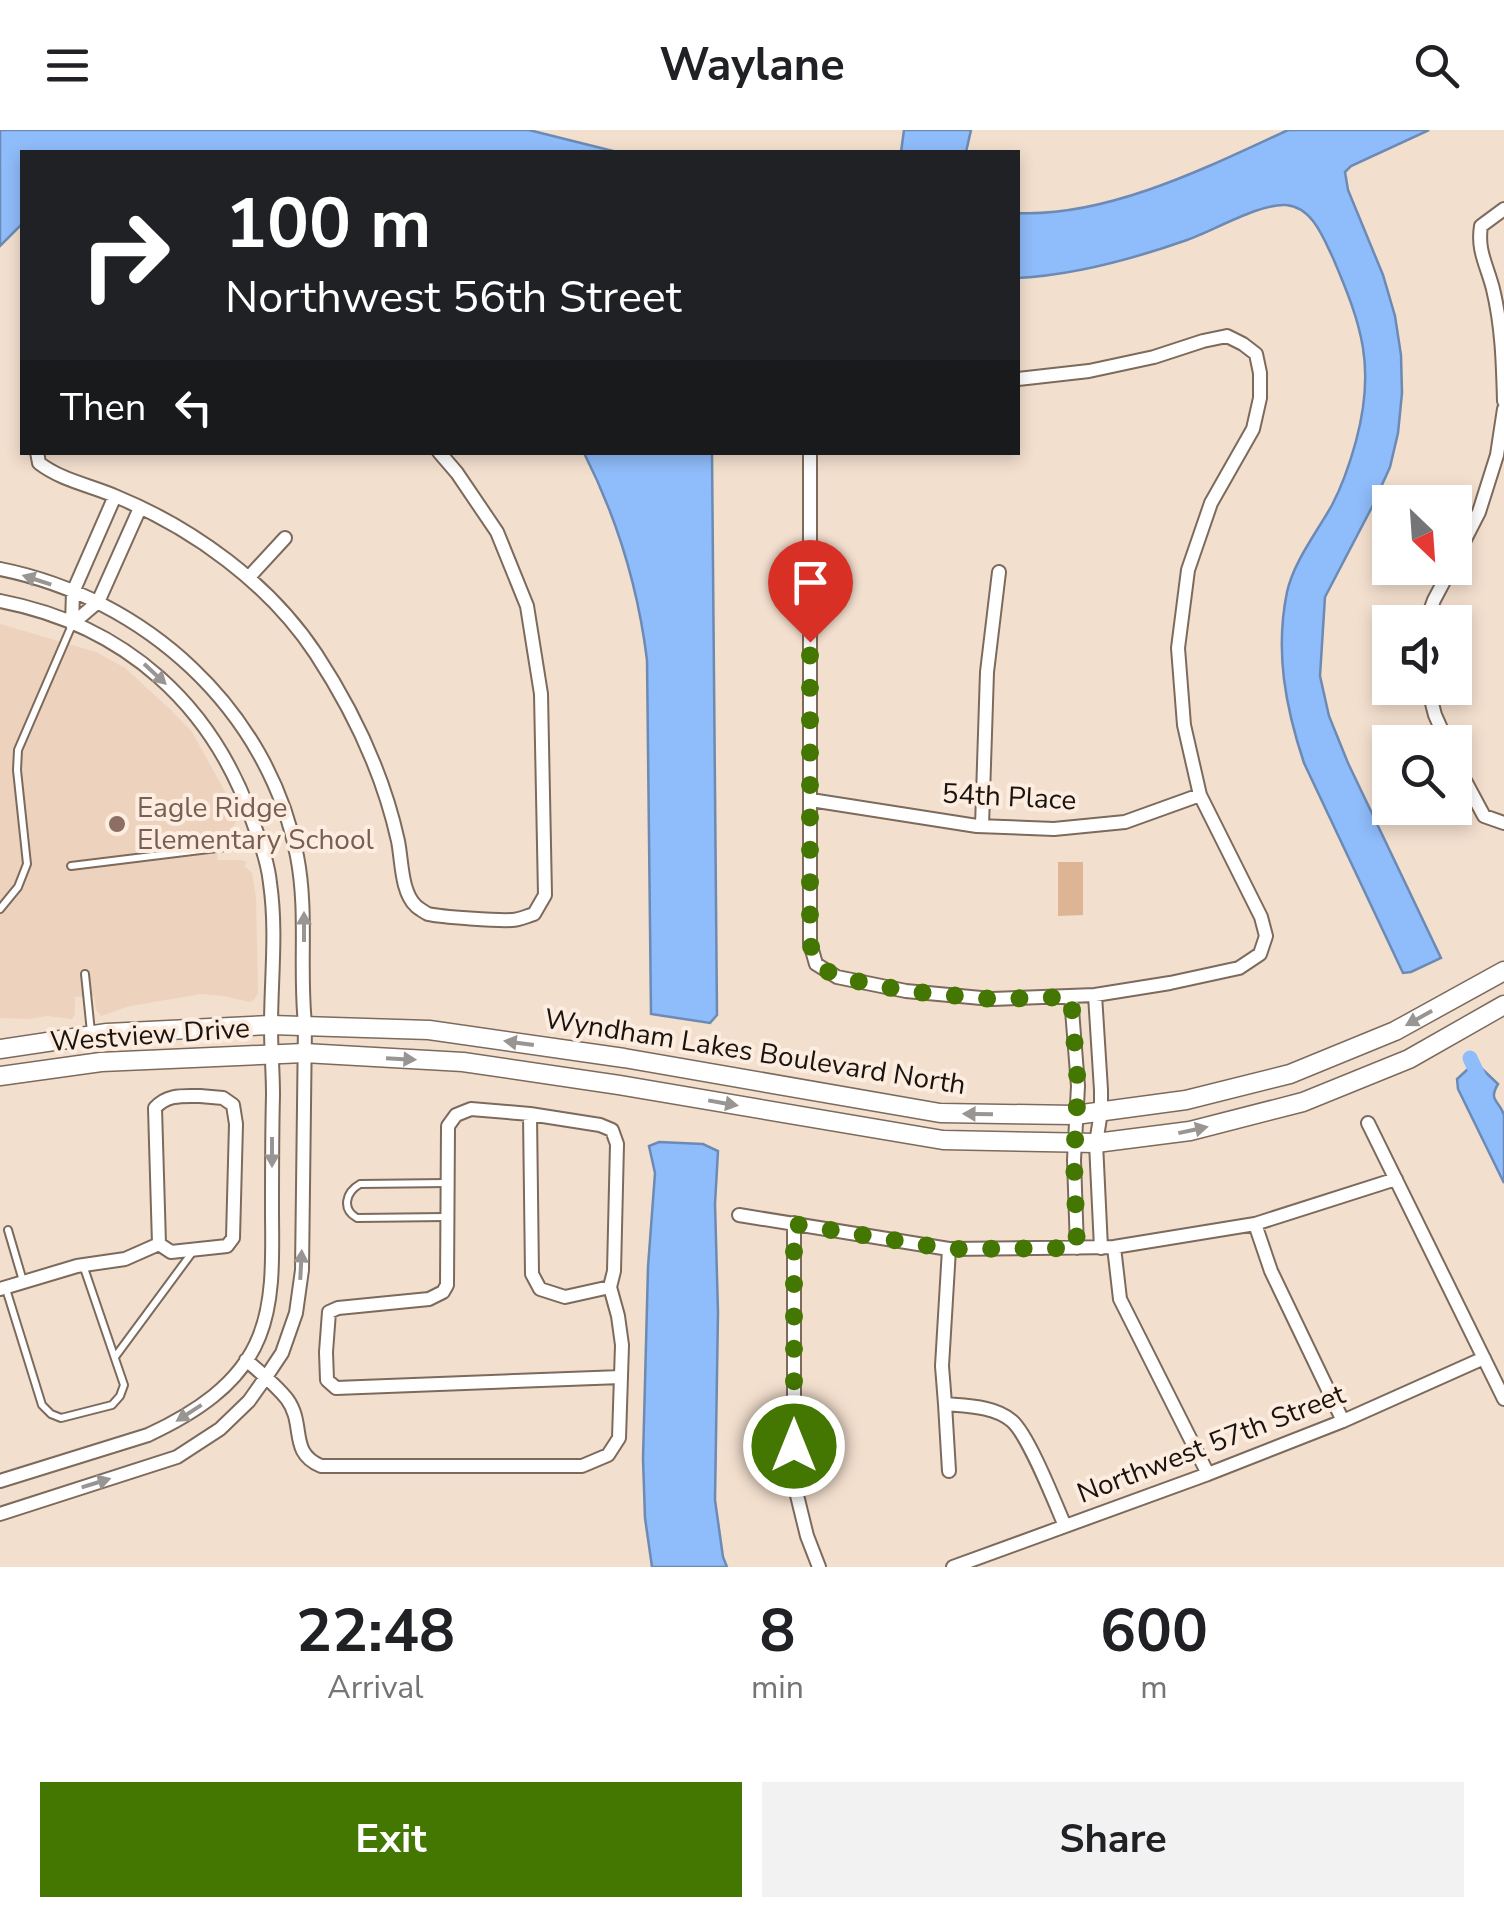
<!DOCTYPE html>
<style>
:root{--surface:#fff;--page:#f2f2f2;--text:#202124;--muted:#757577;--accent:#447701}
body{margin:0;font-family:"Nunito Sans",sans-serif;background:var(--page);color:var(--text);height:100vh;display:flex;flex-direction:column;font-size:38px;white-space:nowrap}
*{box-sizing:border-box;margin:0}
p{font-size:32px;color:var(--muted)}
.icon{flex:none;width:55px;height:55px;fill:none;stroke:currentColor;stroke-width:2;stroke-linecap:round;stroke-linejoin:round}
.map{position:relative;height:1437px;overflow:hidden}
.side{display:flex;flex-direction:column;background:var(--surface);flex:1}
.side>*{flex:none}
.top-card{position:absolute;left:20px;top:20px;width:1000px;height:305px;border-radius:0px;box-shadow:0 5px 15px #0003;background:#202124;color:#fff;overflow:hidden}
.needle{width:65px;rotate:155deg}
.fabs{position:absolute;left:1372px;top:355px;display:grid;gap:20px}
.fabs a{display:grid;place-items:center;width:100px;height:100px;border-radius:0px;background:var(--surface);box-shadow:0 5px 15px #0003;font-size:50px}
.pin{position:absolute;display:grid;place-items:center;width:85px;height:85px;color:#fff;margin:-102px -42px;border-radius:50% 50% 50% 0;rotate:-45deg;box-shadow:0 0 10px #0007}
.pin .icon{rotate:45deg}
.me{position:absolute;width:110px;margin:-55px;rotate:0deg;stroke-linejoin:round;filter:drop-shadow(0 0 8px #0008)}
.turn{display:flex;align-items:center;gap:35px;height:210px;padding:0 40px;font-size:45px}
.turn .icon{width:130px;height:130px;stroke-width:2.5}
.turn b{display:block;font-size:70px;line-height:85px}
.then{display:flex;align-items:center;height:95px;padding:0 40px;background:#0003;gap:20px;font-size:38px}
.eta{display:flex;justify-content:space-evenly;align-items:center;height:170px;text-align:center}
.eta b{font-size:60px;font-weight:700;line-height:70px}
.button{display:flex;gap:20px;margin-top:auto;padding:20px 40px}
.button a{flex:1;height:115px;border-radius:0px;background:var(--accent);color:#fff;font-size:40px;font-weight:700;line-height:115px;text-align:center}
.button a+a{background:var(--page);color:var(--text)}
header{display:flex;justify-content:space-between;align-items:center;height:130px;padding:0 40px;background:var(--surface);font-size:45px;font-weight:700}
.map>svg:first-child{display:block}
.built{fill:#edd2bd}
.green{fill:#ddb594}
.water{fill:#8fbcfa;stroke:#6c8ab3;stroke-width:2.5}
.lines{fill:none;stroke-linecap:round;stroke-linejoin:round}
.canal{stroke:#8fbcfa;stroke-width:15}
.service-casing{stroke:#7c6a5c;stroke-width:10}
.minor-casing{stroke:#7c6a5c;stroke-width:16}
.tertiary-casing{stroke:#7c6a5c;stroke-width:21}
.service{stroke:#fff;stroke-width:6}
.minor{stroke:#fff;stroke-width:12}
.tertiary{stroke:#fff;stroke-width:18}
.oneway{fill:#989593}
.route{stroke:#447701;stroke-width:18;stroke-dasharray:0 32.4}
.education-dot{fill:#8d6e63;stroke:#fdede0;stroke-width:4}
.labels{text-anchor:middle;dominant-baseline:central;stroke-width:8;stroke-linejoin:round;paint-order:stroke}
.street-label{font-size:28px;fill:#1b140e;stroke:#fdede0}
.education-label{font-size:28px;fill:#785e54;stroke:#fdede0;text-anchor:start}
</style>
<header><svg class="icon" aria-label="menu" viewBox="0 0 24 24"><path d="M4 6h16M4 12h16M4 18h16"/></svg>Waylane<svg class="icon" aria-label="search" viewBox="0 0 24 24"><circle cx="10" cy="10" r="6"/><path d="M15 15l6 6"/></svg></header>
<div class="map">
<svg width="1504" height="1437" viewBox="0 0 1504 1437">
<rect width="100%" height="100%" fill="#f3dfce"/>
<!-- built -->
<path class="built" d="M0,494L96,522L125,538L172,581L192,602L234,678L236,691L233,697L228,703L214,709L218,730H240L247,732L244,736L252,743L256,768L258,863L254,870L249,872L224,866L201,864L130,876L101,886L96,880L94,866L75,867V884L72,889L47,886L30,889L0,888Z"/>
<!-- green -->
<path class="green" d="M1058,732H1083V785L1058,786Z"/>
<!-- water -->
<path class="water" d="M0,0H529L617,22H22V94L0,116Z
M904,0H971L966,22H901Z
M1288,0H1429L1351,36L1345,42L1348,60L1383,145L1395,186L1401,225L1402,263L1398,303L1390,337L1372,377L1325,467L1320,546L1329,586L1348,633L1441,828L1411,842L1403,843L1304,633C1285,576 1275,521 1287,462C1294,431 1317,402 1332,375C1343,354 1350,333 1356,311C1376,237 1362,196 1333,128C1323,107 1312,77 1286,75C1260,73 1213,101 1187,110C1133,129 1075,145 1018,148V83C1108,87 1208,37 1288,0Z
M584,323H712L717,885L710,893L651,884L647,530C638,457 617,388 584,323Z
M1479,936L1498,954C1488,971 1499,970 1504,985C1504,995 1504,1040 1504,1053L1458,959L1457,949L1468,939Z
M659,1012L703,1014L718,1021L715,1074L718,1182L715,1370L723,1427L727,1437H652L645,1388L643,1329L648,1137L655,1043L649,1016Z"/>
<g class="lines">
<!-- canal -->
<path class="canal" d="M1470,928L1483,956"/>
<defs>
<path id="service" d="M71,736L258,713
M0,779L18,757L27,734L17,640L18,620L72,495
M85,844L91,902
M446,1087L357,1088C341,1079 346,1062 360,1054L448,1053
M8,1100L23,1151
M6,1159L42,1275L51,1284L61,1288L112,1275L120,1266L124,1255L83,1135
M115,1227L194,1120"/>
<path id="minor" d="M1504,79L1481,96C1477,121 1487,135 1493,159C1502,196 1503,233 1504,271
M37,322L39,333C61,350 89,355 115,366C193,398 269,453 316,524C354,582 383,643 398,711C402,731 401,762 416,776C418,778 426,783 428,784C441,787 499,791 512,790C519,790 527,786 534,784L545,765L541,564L527,476L497,402L457,343L439,322
M810,322V813L816,834L837,847L906,861L992,869L1095,865L1170,853L1239,838L1260,824L1266,806L1261,787L1200,665L1184,595L1178,518L1188,440L1211,373L1253,299L1260,268V243L1256,224L1243,214L1227,206L1203,211L1154,227L1089,241L1018,249
M1455,429L1479,382L1497,325L1504,279
M0,439C145,468 268,579 297,726C308,782 299,838 305,894L302,1140L296,1183L282,1223L266,1247L249,1271L220,1299L177,1327L0,1384
M249,447L285,408
M0,471C125,495 214,575 254,695C261,713 268,733 270,753C277,801 271,849 271,897C271,920 273,942 273,965C272,1003 272,1041 272,1079C272,1120 275,1168 259,1207C240,1255 193,1284 148,1305L0,1351
M1426,492L1434,470L1451,438
M72,494L73,462L115,366
M72,494L98,472L140,378
M1428,558L1435,585L1447,612
M1455,632L1484,686L1504,693
M811,670L977,696L1054,699L1125,692L1200,665
M982,696L987,542L999,442
M1095,865L1101,960V982L1096,1013L1101,1118
M1071,867L1078,956L1074,1030L1077,1118
M200,966L223,968L233,975L236,994L233,1108L227,1116L171,1122L159,1114L155,978C167,964 183,966 200,966Z
M530,984L532,1144L540,1159L565,1167L610,1157
M1368,993L1504,1269
M739,1085L949,1119L1114,1117L1255,1094L1396,1049
M794,1093V1353L807,1406L819,1437
M1255,1094L1271,1141L1343,1291
M1114,1117L1120,1169L1208,1344
M949,1119L942,1236L945,1274C967,1276 995,1276 1012,1291C1029,1306 1055,1373 1065,1396
M0,1159L77,1136L125,1129L159,1114
M246,1230C260,1242 275,1254 287,1269C306,1295 288,1322 321,1336H582L608,1325L619,1308L622,1215L618,1186L610,1157L614,1141L617,1014L612,1000L600,995L530,984L471,979L456,985L448,996L447,1155L443,1162L429,1169L338,1178L329,1182L326,1222L327,1250L336,1258L621,1247
M945,1274L949,1341
M953,1437L1208,1344L1343,1291L1484,1228"/>
<path id="tertiary" d="M0,919L107,903L271,895L429,900L624,928L940,983L1075,985L1186,970L1290,944L1395,901L1504,841
M0,946L101,932L304,923L463,932L619,955L943,1010L1096,1013L1190,1001L1303,972L1409,929L1504,875"/>
</defs>
<!-- service casing -->
<use href="#service" class="service-casing"/>
<!-- minor casing -->
<use href="#minor" class="minor-casing"/>
<!-- tertiary casing -->
<use href="#tertiary" class="tertiary-casing"/>
<!-- service -->
<use href="#service" class="service"/>
<!-- minor -->
<use href="#minor" class="minor"/>
<!-- tertiary -->
<use href="#tertiary" class="tertiary"/>
</g>
<!-- one-way arrows -->
<defs><path id="oneway-solid" d="M-6-.8H1V-3.2L6.5 0L1 3.2V.8H-6Z" transform="scale(2.5)"/></defs>
<g class="oneway">
<use href="#oneway-solid" transform="translate(37 450) rotate(-162)"/>
<use href="#oneway-solid" transform="translate(155 544) rotate(43)"/>
<use href="#oneway-solid" transform="translate(304 797) rotate(-90)"/>
<use href="#oneway-solid" transform="translate(1419 888) rotate(151)"/>
<use href="#oneway-solid" transform="translate(519 913) rotate(-172)"/>
<use href="#oneway-solid" transform="translate(401 929) rotate(3)"/>
<use href="#oneway-solid" transform="translate(723 973) rotate(10)"/>
<use href="#oneway-solid" transform="translate(978 984) rotate(-179)"/>
<use href="#oneway-solid" transform="translate(1193 1000) rotate(-12)"/>
<use href="#oneway-solid" transform="translate(272 1022) rotate(90)"/>
<use href="#oneway-solid" transform="translate(301 1135) rotate(-87)"/>
<use href="#oneway-solid" transform="translate(189 1283) rotate(147)"/>
<use href="#oneway-solid" transform="translate(96 1353) rotate(-17)"/>
</g>
<g class="lines">
<!-- route -->
<path class="route" d="M794,1316V1094L949,1119L1077,1118L1074,1030L1078,956L1071,867L992,869L906,861L837,847L816,834L810,813V512"/>
</g>
<!-- markers -->
<circle class="education-dot" cx="117" cy="694" r="10"/>
<g class="labels">
<!-- street labels -->
<g class="street-label">
<text transform="translate(1009 667) rotate(3)">54th Place</text>
<text transform="translate(150 905) rotate(-4)">Westview Drive</text>
<text transform="translate(755 922) rotate(9)">Wyndham Lakes Boulevard North</text>
<text transform="translate(1211 1314) rotate(-21)">Northwest 57th Street</text>
</g>
<!-- education labels -->
<g class="education-label">
<text x="137" y="678">Eagle Ridge<tspan x="137" dy="32">Elementary School</tspan></text>
</g>
</g>
</svg>
<div class="fabs">
<a><svg class="needle" viewBox="-14 -14 28 28"><path d="M0-13l5 13h-10z" fill="#e53935"/><path d="M0 13l5-13h-10z" fill="#757577"/></svg></a>
<a><svg class="icon" aria-label="sound" viewBox="0 0 24 24"><path d="M4 9h4l5-4v14l-5-4H4zM17 9q2 3 0 6"/></svg></a>
<a><svg class="icon" aria-label="search" viewBox="0 0 24 24"><circle cx="10" cy="10" r="6"/><path d="M15 15l6 6"/></svg></a>
</div>
<div class="pin" style="left:810px;top:512px;background:#d93025"><svg class="icon" aria-label="arrive" viewBox="0 0 24 24"><path d="M6 21V4h12l-3 4 3 4H6"/></svg></div>
<svg class="me" style="left:794px;top:1316px" viewBox="-20 -20 40 40"><circle r="17" fill="#447701" stroke="#fff" stroke-width="3"/><path d="M0-11L8 9 0 5-8 9z" fill="#fff"/></svg>
<div class="top-card">
<div class="turn"><svg class="icon" aria-label="right" viewBox="0 0 24 24"><path d="M7 20v-9h11M14 6l5 5-5 5"/></svg><div><b>100 m</b>Northwest 56th Street</div></div>
<div class="then">Then<svg class="icon" aria-label="left" viewBox="0 0 24 24"><path d="M17 20v-9H6M10 6l-5 5 5 5"/></svg></div>
</div>
</div>
<section class="side">
<div class="eta">
<div><b>22:48</b><p>Arrival</p></div>
<div><b>8</b><p>min</p></div>
<div><b>600</b><p>m</p></div>
</div>
<div class="button"><a>Exit</a><a>Share</a></div>
</section>
